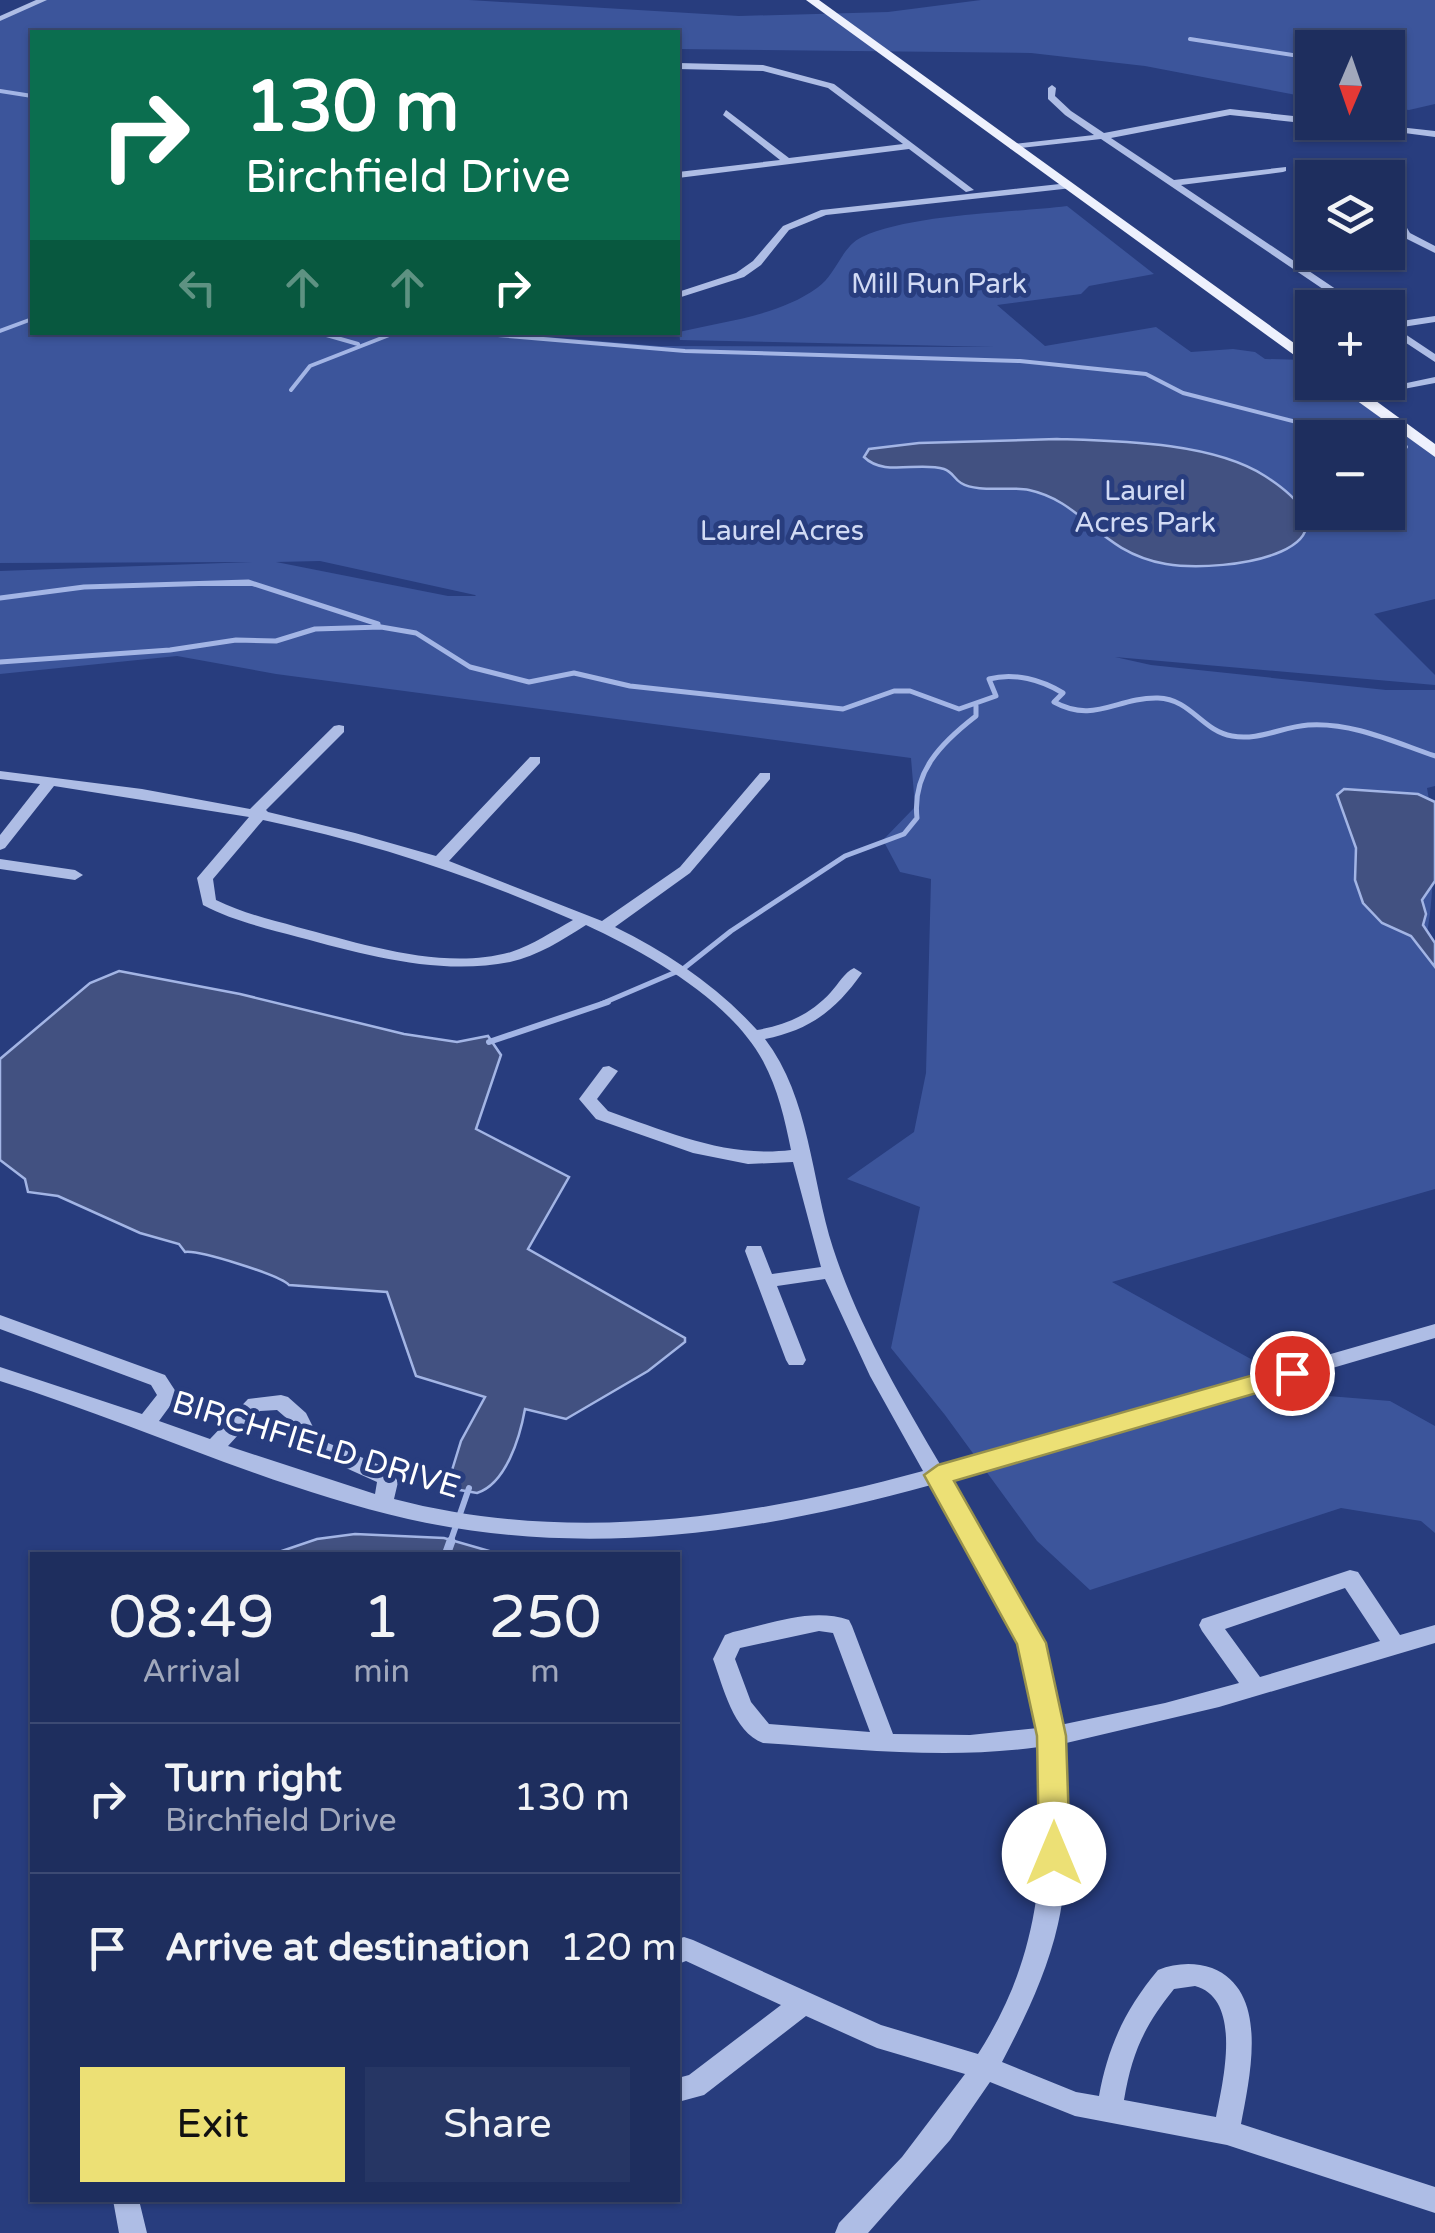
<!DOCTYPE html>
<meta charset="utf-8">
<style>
:root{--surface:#1e2e5e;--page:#263664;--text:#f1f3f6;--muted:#a1a8bc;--line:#3c4a73;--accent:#ece075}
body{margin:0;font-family:"Varela Round",sans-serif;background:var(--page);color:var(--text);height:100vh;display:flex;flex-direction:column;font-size:38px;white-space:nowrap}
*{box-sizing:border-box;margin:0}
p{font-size:32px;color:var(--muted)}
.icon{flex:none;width:55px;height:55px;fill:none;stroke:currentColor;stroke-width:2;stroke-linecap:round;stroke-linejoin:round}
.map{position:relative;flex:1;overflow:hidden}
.details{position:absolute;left:30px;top:1552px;width:650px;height:650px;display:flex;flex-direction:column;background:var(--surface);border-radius:0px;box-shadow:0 2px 8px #0004,0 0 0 2px var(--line)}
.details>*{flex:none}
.top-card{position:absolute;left:30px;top:30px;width:650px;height:305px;border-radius:0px;box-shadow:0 2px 8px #0004,0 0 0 2px var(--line);background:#0b6e4f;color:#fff;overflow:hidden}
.needle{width:65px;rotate:182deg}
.buttons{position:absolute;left:1295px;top:30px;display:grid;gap:20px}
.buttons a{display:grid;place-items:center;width:110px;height:110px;border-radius:0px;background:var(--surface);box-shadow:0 2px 8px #0004,0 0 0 2px var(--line);font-size:50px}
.pin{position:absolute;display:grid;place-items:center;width:85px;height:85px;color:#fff;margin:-42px;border:5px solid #fff;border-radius:50%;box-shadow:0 2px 10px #0007}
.me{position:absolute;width:110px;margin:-55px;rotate:0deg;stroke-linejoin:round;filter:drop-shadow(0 0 8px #0008)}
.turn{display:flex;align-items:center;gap:35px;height:210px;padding:0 50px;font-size:45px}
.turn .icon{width:130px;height:130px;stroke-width:2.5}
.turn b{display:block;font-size:70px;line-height:85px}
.lanes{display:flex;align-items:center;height:95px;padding:0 50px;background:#0003;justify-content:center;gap:50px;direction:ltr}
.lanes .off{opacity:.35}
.eta{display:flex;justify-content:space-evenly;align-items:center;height:170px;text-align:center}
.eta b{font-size:60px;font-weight:600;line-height:70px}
.cta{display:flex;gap:20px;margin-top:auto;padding:20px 50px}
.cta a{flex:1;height:115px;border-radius:0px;background:var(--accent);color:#111;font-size:40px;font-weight:600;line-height:115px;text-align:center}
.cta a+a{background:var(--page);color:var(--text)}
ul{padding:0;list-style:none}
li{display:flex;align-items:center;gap:30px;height:150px;padding:0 50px;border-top:2px solid var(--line)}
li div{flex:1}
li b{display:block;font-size:38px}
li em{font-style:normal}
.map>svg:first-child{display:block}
.green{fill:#3c559b;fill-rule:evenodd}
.water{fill:#425181;stroke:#a3b5e5;stroke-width:2.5}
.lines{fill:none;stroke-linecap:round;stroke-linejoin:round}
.stream-far3{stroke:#a3b5e5;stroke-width:4}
.stream-far2{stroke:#a3b5e5;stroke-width:5}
.stream-far1{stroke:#a3b5e5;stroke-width:6}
.stream{stroke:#a3b5e5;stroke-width:9}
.minor{fill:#aebde5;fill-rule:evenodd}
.major{fill:#eef1fd;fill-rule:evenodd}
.route{fill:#ece075;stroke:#99924c;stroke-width:2.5}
.labels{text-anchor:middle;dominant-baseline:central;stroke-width:10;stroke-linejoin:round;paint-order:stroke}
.far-park-label{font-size:28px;fill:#d1daf4;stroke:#283d7e}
.street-label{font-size:32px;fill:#fff;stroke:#283d7e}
</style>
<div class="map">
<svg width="1435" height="2233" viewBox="0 0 1435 2233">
<rect width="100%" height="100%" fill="#283d7e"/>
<!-- green -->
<path class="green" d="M42,0H469L739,16L888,12L981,0H1435V104L1409,110L1388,107V48H1312V98L1145,66L1031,53L678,49V32H32V332H486L659,346L995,347L680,340L679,332C725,321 778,316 817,288C837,274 841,247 862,237C911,214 1011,213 1067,206L1154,274L1089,286L1081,294L997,305L1045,346L1156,327L1191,352L1233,349L1255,352L1265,359L1308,360L1312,363V382L1339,383L1435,452V599L1374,614L1435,675V685L1115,657L1151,665L1386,690H1435V786L1427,788C1435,832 1435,889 1427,933L1435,944V1189L1112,1282L1316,1395L1390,1401L1435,1426V1533L1421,1521L1341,1508L1090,1590L1037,1541L945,1415L891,1348L920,1207L847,1179L914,1132L926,1073L931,879L900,872L883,840L915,807L911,758L276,674L177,656L0,674V571L252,562L0,563V20ZM1312,438H1388V512H1312ZM320,561L475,595L476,596H448L276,562Z"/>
<!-- water -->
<path class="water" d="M1057,439C1119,441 1212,442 1265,476C1380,550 1226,574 1166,564C1098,552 1085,502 1029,490C1010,486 977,493 961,483C954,479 953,472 944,469C918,461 884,477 864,457L869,449L919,443Z
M1344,789L1418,794L1435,802V881L1422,900L1426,914L1423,925L1435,943V967L1411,936L1382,923L1363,903L1355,880L1356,848L1337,795Z
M119,971L240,994L404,1034L457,1042L488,1036L501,1055L476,1129L569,1177L528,1249L685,1338V1342L648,1371L566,1419L525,1409C520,1437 506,1484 477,1493L460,1490L449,1480L461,1441L485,1397L416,1376L387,1292L289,1285C280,1275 199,1250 185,1252L179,1244L140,1233L58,1196L28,1192L25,1179L0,1160V1059L90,983Z
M355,1534L444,1538L503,1555H270L317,1539Z"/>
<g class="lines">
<!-- stream-far3 -->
<path class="stream-far3" d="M1190,39L1312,58
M0,91L32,96
M0,331L32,319
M316,332L358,344
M462,332L685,351L1020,361L1146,374L1183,393L1359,438
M291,390L310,366L397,332
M1388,444L1406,447
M173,584H255"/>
<!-- stream-far2 -->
<path class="stream-far2" d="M0,598L84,587L248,582L378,624
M0,662L170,650L236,640L276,641L315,629L381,627L416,633L470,667L529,682L574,673L630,686L843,709L894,691H910L959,709L996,696L989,679C1014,672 1042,680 1063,693L1054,702C1094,724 1117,697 1158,698C1191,699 1202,731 1232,736C1258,741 1282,727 1308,725C1352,722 1394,742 1435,756
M601,1004L683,969L731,931L845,856L904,834L917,818C912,772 941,743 976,716V706"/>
<!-- stream-far1 -->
<path class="stream-far1" d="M489,1042L608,1002
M450,1543L469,1488"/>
<!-- stream -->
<path class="stream" d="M446,1555L451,1541"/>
<!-- minor -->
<path class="minor" d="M36,0H47L0,21V16Z
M678,63L763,65L834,84L974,190L966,192L909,149L678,178V172L780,160L723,115L726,110L789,158L903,144L828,88L763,71L678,69Z
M1052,85L1056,88L1055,96L1071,111L1104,133L1230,109L1312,118V122H1315L1312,124L1230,115L1111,138L1174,180L1286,167V171L1283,172L1181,185L1364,308H1351L1101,139L1011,149L1009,147L1014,144L1094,135L1065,115L1048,99V88Z
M1320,122H1353L1435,131V137Z
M1069,183L1072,184V188L826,215L789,230L761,265L744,277L678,298V292L736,273L753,261L783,226L821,210Z
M1394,216H1400L1410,233L1435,246V253L1403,237Z
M1435,316V322L1396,328L1435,354V362L1388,331V323Z
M1435,377V383L1356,398L1350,395Z
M339,725L344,726V732L266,810L268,812L355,833L436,856L530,757H540V763L449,861L602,921L680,867L760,773H770V779L690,873L615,927C668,953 717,986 757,1030C787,1025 811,1014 831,992C839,983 844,973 854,968L862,973C836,1010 810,1030 765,1039C810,1098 811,1179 833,1248C858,1325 900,1396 941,1466L1435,1324V1338L949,1480C997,1559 1050,1630 1060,1725L1165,1703L1239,1683L1202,1631L1199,1625L1202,1619L1350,1570L1358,1572L1400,1635L1435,1625V1643L1219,1707L1062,1744C1067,1803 1071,1866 1058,1924C1047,1973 1025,2018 1002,2062L1076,2092L1099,2096C1108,2046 1126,2008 1158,1970C1176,1963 1194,1962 1212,1968C1270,1991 1250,2076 1241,2124L1435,2187V2213L1227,2145L1075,2116L990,2082L950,2140L868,2233H835L839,2223L902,2157L965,2074L877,2048L806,2016L704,2095L678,2102V2078L689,2075L781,2005L686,1961L678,1964V1939L684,1937L693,1940L881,2025L978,2054C1042,1954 1046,1862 1039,1747C946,1760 856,1749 763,1743C733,1732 723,1686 713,1659L725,1635L733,1632C771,1624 811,1607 849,1620L852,1626L893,1734L970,1735L1038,1728L1031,1678L1015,1631L931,1485C757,1533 588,1559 408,1519C268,1487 137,1424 0,1381V1367L142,1414L157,1395L151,1385L0,1329V1315L165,1375L178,1395L159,1421L210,1439L248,1399L281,1395L288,1397L306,1413L319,1439L391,1470L398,1482L394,1499C570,1545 751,1518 923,1471L870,1376L825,1279L777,1286L806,1360L803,1365H789L786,1360L745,1251L747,1246H761L772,1274L821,1267L793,1162L748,1164L693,1153L596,1119L579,1099L603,1067L609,1066L618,1071L597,1099L608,1111C668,1132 726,1158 791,1150C785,1120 778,1089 763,1061C729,999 648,954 586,925C562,940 538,956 510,962C439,976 366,955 298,937C266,928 233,921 203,905L197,878L249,817L54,786L5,848L0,850V835L40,784L0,779V771L142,789L250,809L334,726ZM263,820C370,842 473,876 573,920C553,931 533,945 511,952C443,971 363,944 297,927C269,919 242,913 216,900L213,879ZM277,1410L291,1422L304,1449L377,1482L375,1494L228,1446L260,1411ZM1345,1588L1380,1641L1260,1677L1225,1629ZM819,1631L833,1633L870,1732L769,1724L751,1702L735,1659L740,1648ZM1195,1986C1243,1999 1223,2081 1216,2117L1124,2100C1132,2053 1144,2026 1174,1989Z
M0,859L75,870L83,875L75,880L0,869Z
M113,2200H139L147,2233H119Z"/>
<!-- major -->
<path class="major" d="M806,0H819L1312,356V368Z
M1331,382H1350L1435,444V457Z"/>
</g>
<!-- route -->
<path class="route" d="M1292,1364L1301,1366L1305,1373L1301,1380L954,1481L1046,1643L1066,1736L1070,1854L1065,1864L1054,1868L1043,1864L1039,1854L1037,1736L1017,1644L924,1475L938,1465Z"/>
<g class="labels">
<!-- far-park labels -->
<g class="far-park-label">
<text x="939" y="284">Mill Run Park</text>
<text x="1145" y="491">Laurel<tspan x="1145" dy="32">Acres Park</tspan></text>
<text x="782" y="531">Laurel Acres</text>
</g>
<!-- street labels -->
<g class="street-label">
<text transform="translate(316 1445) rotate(17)">BIRCHFIELD DRIVE</text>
</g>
</g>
</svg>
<div class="buttons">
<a><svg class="needle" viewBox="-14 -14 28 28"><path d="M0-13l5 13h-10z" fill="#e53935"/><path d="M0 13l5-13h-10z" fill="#a1a8bc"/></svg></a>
<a><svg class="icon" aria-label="layers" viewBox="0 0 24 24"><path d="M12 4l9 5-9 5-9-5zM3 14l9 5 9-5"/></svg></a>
<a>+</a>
<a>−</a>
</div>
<div class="pin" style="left:1292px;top:1373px;background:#d93025"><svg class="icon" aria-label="arrive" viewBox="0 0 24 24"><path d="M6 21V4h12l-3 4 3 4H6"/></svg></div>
<svg class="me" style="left:1054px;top:1854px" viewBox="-20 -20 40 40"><circle r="19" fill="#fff"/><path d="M0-13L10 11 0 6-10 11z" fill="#ece075"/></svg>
<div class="top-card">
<div class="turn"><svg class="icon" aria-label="right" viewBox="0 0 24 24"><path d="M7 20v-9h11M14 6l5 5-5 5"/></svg><div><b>130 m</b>Birchfield Drive</div></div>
<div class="lanes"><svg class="icon off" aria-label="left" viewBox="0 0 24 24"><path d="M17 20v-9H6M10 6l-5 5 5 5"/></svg><svg class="icon off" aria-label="ahead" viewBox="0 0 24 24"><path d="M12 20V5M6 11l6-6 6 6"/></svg><svg class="icon off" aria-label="ahead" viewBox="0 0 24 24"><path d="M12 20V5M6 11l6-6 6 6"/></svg><svg class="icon" aria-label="right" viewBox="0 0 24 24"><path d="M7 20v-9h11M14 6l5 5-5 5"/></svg></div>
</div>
<section class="details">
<div class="eta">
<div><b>08:49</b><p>Arrival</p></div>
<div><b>1</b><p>min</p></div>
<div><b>250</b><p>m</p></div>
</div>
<ul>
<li><svg class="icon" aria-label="right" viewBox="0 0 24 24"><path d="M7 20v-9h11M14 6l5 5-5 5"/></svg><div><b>Turn right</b><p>Birchfield Drive</p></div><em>130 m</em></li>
<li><svg class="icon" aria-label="arrive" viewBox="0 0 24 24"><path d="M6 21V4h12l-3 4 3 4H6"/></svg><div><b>Arrive at destination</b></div><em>120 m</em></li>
</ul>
<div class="cta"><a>Exit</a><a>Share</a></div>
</section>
</div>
